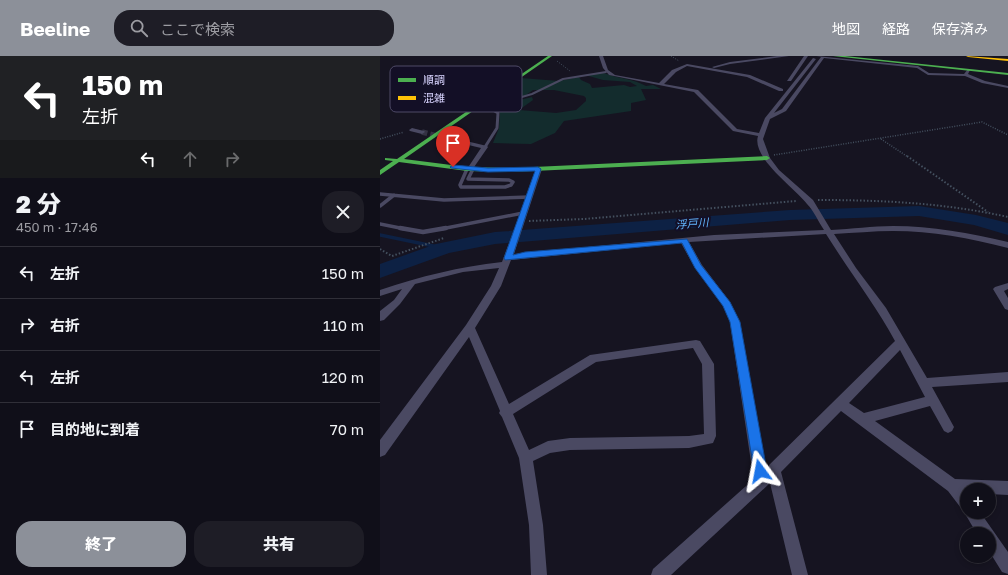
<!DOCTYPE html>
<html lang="ja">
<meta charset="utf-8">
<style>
:root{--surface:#100f19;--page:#1e1d26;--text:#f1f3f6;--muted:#9c9ca2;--line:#302f38;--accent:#8c9099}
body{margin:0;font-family:"Golos Text","Noto Sans JP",sans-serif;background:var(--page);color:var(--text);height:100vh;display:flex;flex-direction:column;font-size:15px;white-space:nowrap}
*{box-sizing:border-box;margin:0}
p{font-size:13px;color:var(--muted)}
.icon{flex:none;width:22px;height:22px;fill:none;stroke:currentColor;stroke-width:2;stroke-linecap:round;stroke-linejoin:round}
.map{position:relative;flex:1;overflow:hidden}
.details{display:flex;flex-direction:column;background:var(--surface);width:380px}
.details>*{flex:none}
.banner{background:#202124;color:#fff;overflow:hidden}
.fabs{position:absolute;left:580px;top:427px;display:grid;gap:8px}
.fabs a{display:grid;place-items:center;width:36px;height:36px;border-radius:50%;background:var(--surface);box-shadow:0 2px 6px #0003,0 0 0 1px var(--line);font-size:20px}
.pin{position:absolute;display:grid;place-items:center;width:34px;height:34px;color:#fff;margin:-41px -17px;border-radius:50% 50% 50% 0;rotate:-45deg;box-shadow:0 0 4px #0007}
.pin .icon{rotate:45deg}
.me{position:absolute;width:44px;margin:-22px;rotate:347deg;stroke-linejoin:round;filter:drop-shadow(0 0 3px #0008)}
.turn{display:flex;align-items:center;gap:14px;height:84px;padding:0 16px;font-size:18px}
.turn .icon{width:52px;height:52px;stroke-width:2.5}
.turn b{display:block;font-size:28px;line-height:34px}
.lanes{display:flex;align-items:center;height:38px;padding:0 16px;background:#0003;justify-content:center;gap:20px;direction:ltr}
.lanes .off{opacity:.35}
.round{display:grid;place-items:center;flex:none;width:42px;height:42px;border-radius:16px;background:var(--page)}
.summary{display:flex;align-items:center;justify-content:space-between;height:68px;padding:0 16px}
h1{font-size:24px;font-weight:800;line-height:30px}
.action{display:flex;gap:8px;margin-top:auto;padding:8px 16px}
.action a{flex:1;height:46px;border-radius:16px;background:var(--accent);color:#fff;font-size:16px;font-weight:800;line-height:46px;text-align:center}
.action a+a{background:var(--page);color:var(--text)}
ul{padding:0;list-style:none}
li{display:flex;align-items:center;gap:12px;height:52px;padding:0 16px;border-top:1px solid var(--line)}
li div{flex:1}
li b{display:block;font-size:15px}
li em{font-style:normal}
header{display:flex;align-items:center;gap:24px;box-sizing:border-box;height:56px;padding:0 20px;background:var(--accent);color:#fff}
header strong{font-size:19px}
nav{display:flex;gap:22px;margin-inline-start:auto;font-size:14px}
.search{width:280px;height:36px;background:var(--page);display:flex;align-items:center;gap:10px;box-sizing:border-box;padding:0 14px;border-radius:16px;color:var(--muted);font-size:15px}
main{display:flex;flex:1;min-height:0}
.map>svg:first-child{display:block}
.green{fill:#132c2d}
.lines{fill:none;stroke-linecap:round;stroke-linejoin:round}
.stream{stroke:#0d2144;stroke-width:3.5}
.river{fill:#0d2144;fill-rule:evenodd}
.street-tunnel{stroke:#333142;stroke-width:5.5;stroke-dasharray:5.5 3;stroke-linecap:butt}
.path-far2{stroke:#44505f;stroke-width:1;stroke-dasharray:1 1.5;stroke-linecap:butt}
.path-far1{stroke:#44505f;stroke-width:1.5;stroke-dasharray:1 1.5;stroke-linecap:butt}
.path{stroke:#44505f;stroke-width:2;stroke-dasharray:1.5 2;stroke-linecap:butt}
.lane-far3{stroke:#4a4962;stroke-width:2}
.lane-far2{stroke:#4a4962;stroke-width:3}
.lane-far1{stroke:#4a4962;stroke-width:3.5}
.lane{stroke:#4a4962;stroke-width:4.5}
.street{fill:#4a4962;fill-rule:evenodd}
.fast{fill:#4caf50;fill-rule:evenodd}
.slow{fill:#ffc107;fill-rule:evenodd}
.route{fill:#1a73e8;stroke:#114b97}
.labels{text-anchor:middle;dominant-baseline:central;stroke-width:4;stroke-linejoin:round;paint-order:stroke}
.far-water-label{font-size:11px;font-style:italic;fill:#62b6ff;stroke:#130f26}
.key{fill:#130f26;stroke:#4e4a67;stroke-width:1}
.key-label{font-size:11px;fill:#d9d4ff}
</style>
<header>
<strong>Beeline</strong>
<div class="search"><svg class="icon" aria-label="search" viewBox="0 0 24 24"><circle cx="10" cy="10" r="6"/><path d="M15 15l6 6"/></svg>ここで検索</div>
<nav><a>地図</a><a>経路</a><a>保存済み</a></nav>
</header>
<main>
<section class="details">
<div class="banner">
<div class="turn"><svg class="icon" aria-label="left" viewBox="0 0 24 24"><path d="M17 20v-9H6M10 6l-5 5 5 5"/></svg><div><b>150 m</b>左折</div></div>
<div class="lanes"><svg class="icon" aria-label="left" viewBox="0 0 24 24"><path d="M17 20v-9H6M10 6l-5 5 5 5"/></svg><svg class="icon off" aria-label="ahead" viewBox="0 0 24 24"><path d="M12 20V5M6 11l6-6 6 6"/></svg><svg class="icon off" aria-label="right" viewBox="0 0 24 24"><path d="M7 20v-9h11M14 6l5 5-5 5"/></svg></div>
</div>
<div class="summary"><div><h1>2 分</h1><p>450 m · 17:46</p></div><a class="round"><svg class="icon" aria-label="close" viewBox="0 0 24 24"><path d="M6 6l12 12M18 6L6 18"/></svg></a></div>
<ul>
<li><svg class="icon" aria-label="left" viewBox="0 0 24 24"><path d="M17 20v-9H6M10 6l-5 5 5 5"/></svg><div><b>左折</b></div><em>150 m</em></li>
<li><svg class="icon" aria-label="right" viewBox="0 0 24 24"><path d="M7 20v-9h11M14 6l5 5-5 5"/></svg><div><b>右折</b></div><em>110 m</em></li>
<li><svg class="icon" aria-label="left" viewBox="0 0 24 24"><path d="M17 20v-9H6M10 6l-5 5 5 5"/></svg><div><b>左折</b></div><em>120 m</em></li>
<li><svg class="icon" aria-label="arrive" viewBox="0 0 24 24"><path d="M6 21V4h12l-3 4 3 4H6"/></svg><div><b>目的地に到着</b></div><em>70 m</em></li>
</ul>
<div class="action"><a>終了</a><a>共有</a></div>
</section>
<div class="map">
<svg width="628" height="519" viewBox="0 0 628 519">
<rect width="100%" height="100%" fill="#161421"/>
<!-- green -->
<path class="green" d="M224,17C239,23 252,22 266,30L273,29L281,33H261L266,44L251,47V55L184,65L175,77L151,88L113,87L119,72L120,56L111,51L152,41L153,44L139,54L176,57L196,54L206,45V42L204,40L174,34H153L146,39L108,51L102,49L141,22L179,25L199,21L201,24L210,28L212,32L244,29L250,31L257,30L250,26L223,24L205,19Z"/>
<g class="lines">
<!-- stream -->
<path class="stream" d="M0,179L63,192"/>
<!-- river -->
<path class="river" d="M539,150L596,159L628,167V179L594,169L539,160L410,164L115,188L69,197L0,222V208L56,188L115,176L410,154Z"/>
<!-- street-tunnel -->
<path class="street-tunnel" d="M42,76L61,81"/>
<!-- path-far2 -->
<path class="path-far2" d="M291,0L299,5
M177,5L190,15"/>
<!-- path-far1 -->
<path class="path-far1" d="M0,83L24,76
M501,83L528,101
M394,99L602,66L628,79"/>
<!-- path -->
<path class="path" d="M527,100L608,156
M438,144C502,144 565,147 628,161
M149,165L204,163L416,145
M0,193L12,200L64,182"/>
<!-- lane-far3 -->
<path class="lane-far3" d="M128,45L152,38L183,23L226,16"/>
<!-- lane-far2 -->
<path class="lane-far2" d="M98,50L108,51L118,57L117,72L105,91
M108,51L131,44"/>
<!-- lane-far1 -->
<path class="lane-far1" d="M87,113L80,129L81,131H125L131,129L133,126L129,124L88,123L93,113
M0,138L64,144L149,141
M0,150L14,139
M0,168L25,173
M61,173L143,157"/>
<!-- lane -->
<path class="lane" d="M20,172L43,176L66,172"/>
<!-- street -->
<path class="street" d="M219,0H223L228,14L235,19L279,27L292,14L307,8L370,19L403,33V35H399L367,21L307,10L296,16L284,28L318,34L357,73L379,77L385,62L433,2L436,3L394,57L402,53L441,1L436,0L538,10L549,17L584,18L588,13L590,14L588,18L605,25L628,30V32L602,27L585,20L548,19L537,12L444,2L406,55L390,63L383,83L390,102L399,114L433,144L451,174C472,173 492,170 513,170C552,170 590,177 628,186V192C590,182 552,175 513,175C493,175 474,177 454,178L476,212L506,252L547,322L628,316V326L552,331L574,371L572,375L568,377L564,375L550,350L495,365L575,423L628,425V439L609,438V434H587V456H600L628,496V518L622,516L609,495V478H597L584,456L568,435L461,355L401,416L428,519H412L390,427L291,519H271L273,513L375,422L371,406L350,266L343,249L315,212L301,187L131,204L121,230L95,272L129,348L210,299L316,284L320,285L334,308L336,380L333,387L309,392L190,394L170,397L153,405L163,469L167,519H151L149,469L139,402L122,361L119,357L120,355L89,281L5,399L0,401V384L86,269L111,230L119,212L83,216L35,228L20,248L4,264L0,265V255L14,244L22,233L0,240V234C41,220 79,211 122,206L157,112L162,113L134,198L334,179L444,174C438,165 434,155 427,148C416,133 371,102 378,80L353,75L314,36L229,19L223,12ZM446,178C469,215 495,248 515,285L386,412L360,266L350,246L322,209L309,186ZM313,292L322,308L324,378L309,380L190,382L168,385L149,394L133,358L216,306ZM520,294L545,341L484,357L469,347Z
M397,0H409L350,8L334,12L332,11L350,6Z
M424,0H428L411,25H407Z
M32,72L44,75L45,76L42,78L30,75L29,74Z
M61,79L107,90L108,91L92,114H88L87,113L101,92L59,82V80Z
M628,227V233L624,235L628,242V254L625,253L613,233L615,231Z"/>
<!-- fast -->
<path class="fast" d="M168,0H172L24,103L87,111L132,112L387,100L390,102L387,104L132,116L87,115L19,106L0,119V114L13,105L5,104V102L17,103Z
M453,0H465L628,17V19Z"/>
<!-- slow -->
<path class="slow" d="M586,0L628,3V5L588,1Z"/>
</g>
<!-- route -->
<path class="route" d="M73,109L108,112L158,111L161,113L133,199L145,196L307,183L321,209L350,246L360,266L387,415L385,420L380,421L376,420L374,415L350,266L343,250L315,212L302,187L125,204L124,202L155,115L108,116L71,112L70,111Z"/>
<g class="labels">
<!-- far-water labels -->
<g class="far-water-label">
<text transform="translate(312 167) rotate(-4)">浮戸川</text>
</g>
</g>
<!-- legend -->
<rect x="10" y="10" width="132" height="46" rx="6" class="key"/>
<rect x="18" y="22" width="18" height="4" fill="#4caf50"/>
<rect x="18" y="40" width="18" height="4" fill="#ffc107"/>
<g class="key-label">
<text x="43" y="28">順調</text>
<text x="43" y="46">混雑</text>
</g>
</svg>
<div class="fabs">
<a>+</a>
<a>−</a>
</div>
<div class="pin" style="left:73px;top:111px;background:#d93025"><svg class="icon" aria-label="arrive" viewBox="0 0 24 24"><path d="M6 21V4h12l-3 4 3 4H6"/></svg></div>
<svg class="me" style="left:380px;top:415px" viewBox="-20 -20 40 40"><path d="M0-17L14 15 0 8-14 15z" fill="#1a73e8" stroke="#fff" stroke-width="4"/></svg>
</div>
</main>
